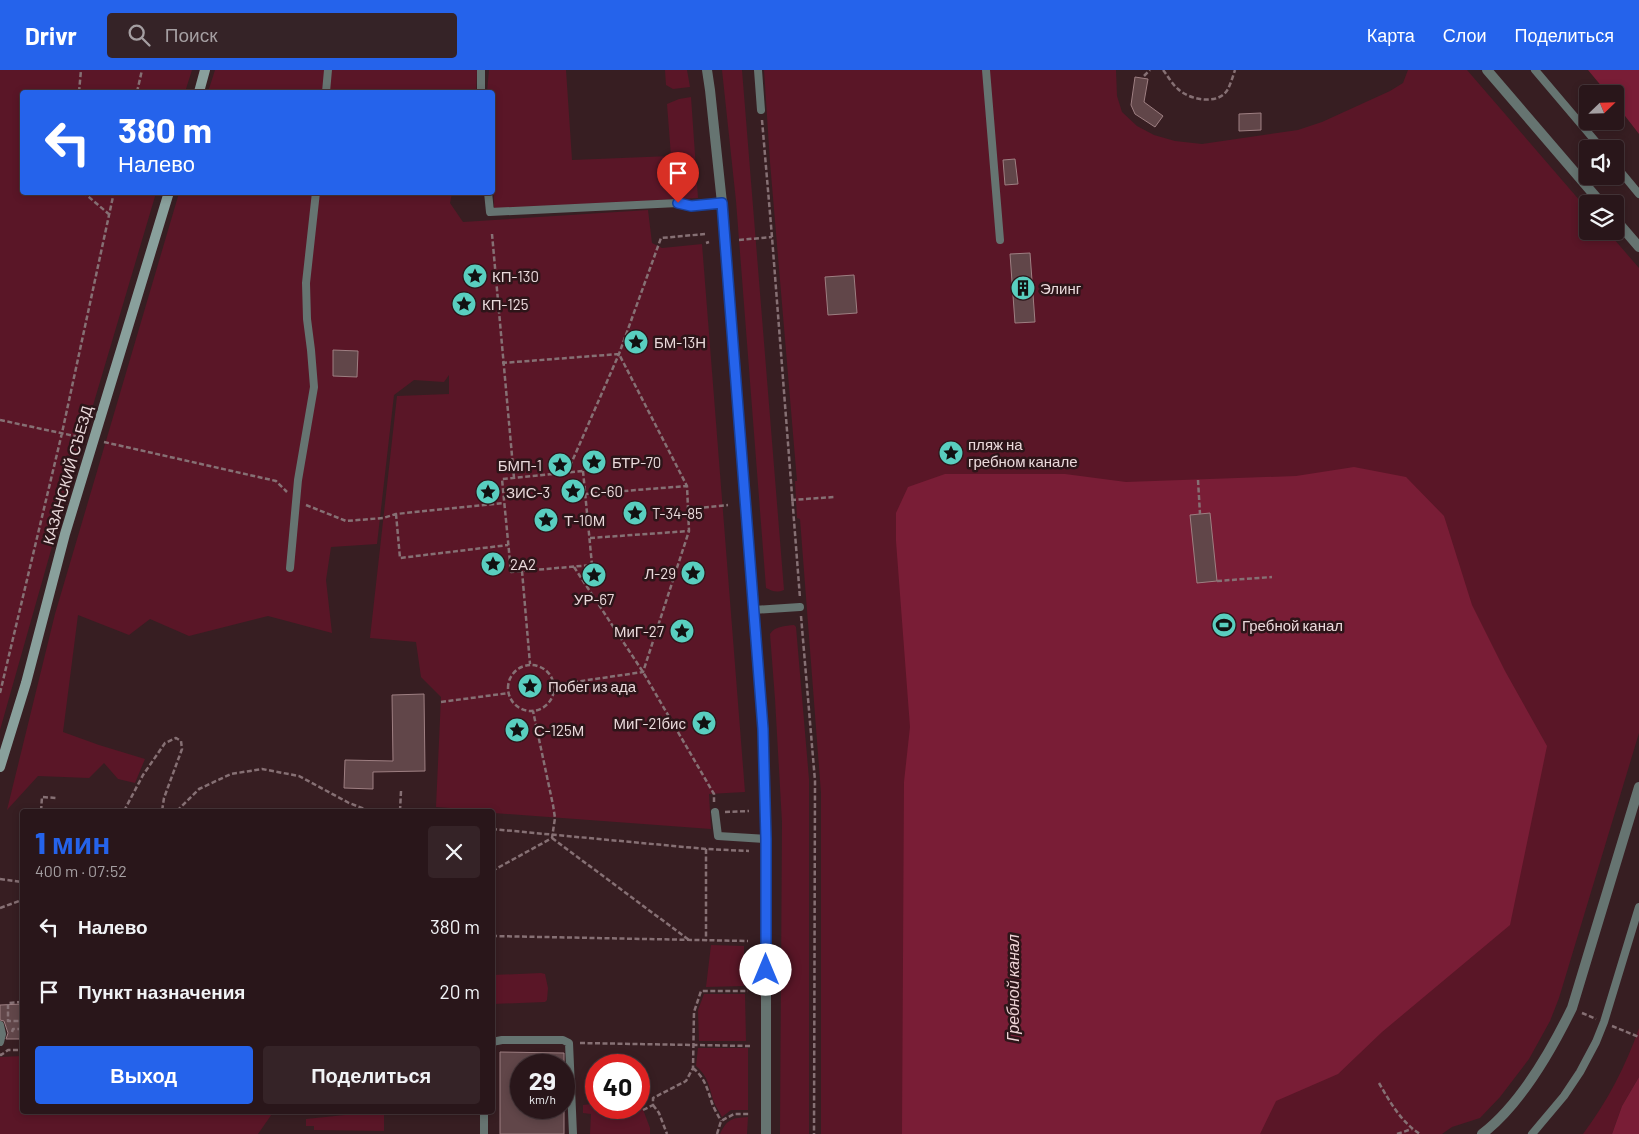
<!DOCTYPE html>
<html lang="ru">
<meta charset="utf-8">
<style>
:root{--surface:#29161a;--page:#352327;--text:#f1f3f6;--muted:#a59fa2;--line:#453539;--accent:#2563eb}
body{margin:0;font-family:Barlow,sans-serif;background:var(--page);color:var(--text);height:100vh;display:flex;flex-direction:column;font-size:19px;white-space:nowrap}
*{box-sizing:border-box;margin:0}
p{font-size:16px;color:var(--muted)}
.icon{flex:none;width:28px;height:28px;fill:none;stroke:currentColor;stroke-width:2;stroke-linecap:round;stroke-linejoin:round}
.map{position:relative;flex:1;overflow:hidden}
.drawer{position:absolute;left:20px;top:739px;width:475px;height:305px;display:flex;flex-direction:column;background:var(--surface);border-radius:5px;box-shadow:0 2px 8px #0003,0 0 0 1px var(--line)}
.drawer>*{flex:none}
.top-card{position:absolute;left:20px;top:20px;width:475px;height:105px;border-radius:5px;box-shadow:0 2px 8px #0003,0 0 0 1px var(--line);background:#2563eb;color:#fff;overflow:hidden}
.needle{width:32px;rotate:67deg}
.tools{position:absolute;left:1579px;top:15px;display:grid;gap:10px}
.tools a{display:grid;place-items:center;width:45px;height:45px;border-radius:5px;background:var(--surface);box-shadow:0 2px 8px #0003,0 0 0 1px var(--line);font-size:25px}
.speed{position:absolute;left:510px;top:984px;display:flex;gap:10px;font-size:25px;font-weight:700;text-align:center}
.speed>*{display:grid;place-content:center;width:65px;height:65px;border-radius:50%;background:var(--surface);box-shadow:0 2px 8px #0003,0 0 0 1px var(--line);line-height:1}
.speed small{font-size:12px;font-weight:400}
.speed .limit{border:8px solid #d22;background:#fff;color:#111}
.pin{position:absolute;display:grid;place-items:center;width:42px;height:42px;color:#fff;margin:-51px -21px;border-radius:50% 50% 50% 0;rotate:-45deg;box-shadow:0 0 5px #0007}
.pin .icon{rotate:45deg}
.me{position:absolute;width:55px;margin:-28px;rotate:0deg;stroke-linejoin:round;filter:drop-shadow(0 0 4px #0008)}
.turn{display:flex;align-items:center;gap:18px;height:105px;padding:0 15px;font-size:22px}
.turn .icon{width:65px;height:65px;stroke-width:2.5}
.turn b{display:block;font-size:35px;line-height:42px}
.round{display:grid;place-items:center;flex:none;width:52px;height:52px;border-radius:5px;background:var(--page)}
.overview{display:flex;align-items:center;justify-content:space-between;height:85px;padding:0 15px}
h1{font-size:30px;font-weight:800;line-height:38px;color:var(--accent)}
.action{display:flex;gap:10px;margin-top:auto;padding:10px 15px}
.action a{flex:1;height:58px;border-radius:5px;background:var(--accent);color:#fff;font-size:20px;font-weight:800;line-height:58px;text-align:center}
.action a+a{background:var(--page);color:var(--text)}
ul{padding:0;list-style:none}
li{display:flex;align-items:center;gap:15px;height:65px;padding:0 15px}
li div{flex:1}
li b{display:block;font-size:19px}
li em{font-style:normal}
header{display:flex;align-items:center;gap:30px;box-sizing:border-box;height:70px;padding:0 25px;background:var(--accent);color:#fff}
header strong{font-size:24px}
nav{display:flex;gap:28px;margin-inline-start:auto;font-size:18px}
.search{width:350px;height:45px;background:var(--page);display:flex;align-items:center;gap:12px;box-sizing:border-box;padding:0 18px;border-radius:5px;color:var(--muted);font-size:19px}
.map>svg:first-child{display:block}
.green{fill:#5a1627}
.water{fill:#791d36}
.building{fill:#614649;stroke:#9e7f82}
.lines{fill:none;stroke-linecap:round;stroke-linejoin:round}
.path{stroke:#867074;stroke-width:2.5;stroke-dasharray:5 2.5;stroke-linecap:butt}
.service{stroke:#667471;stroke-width:8}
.minor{stroke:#667471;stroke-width:10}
.tertiary{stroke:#667471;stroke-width:10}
.secondary{stroke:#89a09c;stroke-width:10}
.route-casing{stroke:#184099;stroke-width:12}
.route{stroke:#2563eb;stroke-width:9}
.labels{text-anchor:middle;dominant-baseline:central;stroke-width:5;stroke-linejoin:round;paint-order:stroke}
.poi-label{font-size:15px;fill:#ead9db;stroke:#2d1519;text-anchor:start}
.street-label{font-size:15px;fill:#ead9db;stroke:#2d1519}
.water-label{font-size:16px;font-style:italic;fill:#eed3d6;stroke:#2d1519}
</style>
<header>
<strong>Drivr</strong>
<div class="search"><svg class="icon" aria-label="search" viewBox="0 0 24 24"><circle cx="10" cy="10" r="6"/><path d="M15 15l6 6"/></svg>Поиск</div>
<nav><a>Карта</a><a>Слои</a><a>Поделиться</a></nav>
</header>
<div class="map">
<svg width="1639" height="1064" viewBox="0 0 1639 1064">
<rect width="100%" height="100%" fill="#371e22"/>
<!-- green -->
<path class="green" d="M0,0H192L185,22H22V122L156,123L70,413L0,660Z
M215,0H477L476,22H208Z
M489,0H566L572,90L671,86L667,34L679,29L691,27L698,128L494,139L492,22H487Z
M665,0H687L690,17L673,19L666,15Z
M722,0H742L784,520C776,523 772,521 766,518L736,131Z
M764,0H1116L1117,26L1122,42L1137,56L1154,65L1175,71L1202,74L1298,60L1322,52L1390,21L1403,13L1408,0H1467L1587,139L1588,161H1607L1639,198V663L1559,928L1550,951L1529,989L1500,1027L1480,1048L1452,1057L1442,1064H821V723L800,449L797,448L795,411H797L770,92Z
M179,123H452L450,133L463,152L648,140L652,173L662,178L702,174L745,722L709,724L711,759L493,743L492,741L436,737L441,627L421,607L416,572L370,568L397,326L449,324V305L444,312L414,310L394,325L377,474L331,477L326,510L332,563L268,546L189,566L150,549L129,565L78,545L63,662L99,675L145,689L135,713L118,709L104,693L89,708L38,706L7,740L55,544Z
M794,555L796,557L809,709V1064H780L782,752L775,629L770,564C775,556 785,556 794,555Z
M711,875L744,876V916L706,917Z
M541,903L545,904L548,918L547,930L545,932L493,934V905Z
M704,924H745L746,971H699L698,940Z
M1639,958V1007L1622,1036L1612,1064H1583C1607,1032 1626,996 1639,958Z
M698,978H748V1040H731L722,1047C720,1042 716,1038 714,1032C709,1018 709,1007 696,996Z
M22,986V1041H274L258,1064H0V987Z
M596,1025V1038H639V1029L650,1058V1064H590L591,1044L583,1043V1035L591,1034Z
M364,1043L384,1044V1061L314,1060V1056H306V1049Z
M748,1047L747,1064H720C727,1049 732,1048 748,1047Z"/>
<!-- water -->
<path class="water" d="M1588,0H1639V64L1615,33V24H1608Z
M1354,397L1406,407L1444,446L1472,535L1505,601L1547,676L1510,855L1382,962L1338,1004L1276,1031L1260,1064H902L904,712L910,657L896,471V443L908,417L945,404H1065L1126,412L1296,406Z
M1639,1007V1064H1612L1622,1036Z"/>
<!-- building -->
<path class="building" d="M1135,7L1148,9L1144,32L1163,46L1155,57L1135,44L1131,35Z
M1261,43V60L1239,61V44Z
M1015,89L1018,114L1005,115L1003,90Z
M1030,183L1035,252L1015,253L1010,184Z
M854,205L857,243L828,245L825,207Z
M333,280L358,281L357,307L333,306Z
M1210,443L1217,511L1197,513L1190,445Z
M424,624L425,701L373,702V719L344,718L345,690L393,691L392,625Z
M22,934V969H6L8,963L4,951L0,950V935Z
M500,982L564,983V995H521V1038H564V1064H500Z"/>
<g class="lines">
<!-- path -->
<path class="path" d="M1163,0C1168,6 1172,14 1178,19C1189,30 1219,36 1228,19C1231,13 1233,6 1235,0
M1144,6L1150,0
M79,22L81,0
M137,22L142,0
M762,50L772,167L800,528
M83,122L110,145
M492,164L514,408
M739,170L772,167
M706,173L709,172
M502,293L619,284L687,416L689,461L643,602L554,615
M0,350L84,368
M104,372L276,411L287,422
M583,401L592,495L511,502L502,409Z
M567,403L619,284L661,168L705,164
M1198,410L1200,444
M586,424L687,416
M791,430L834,427
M306,435L346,451L383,448L396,444L504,433
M689,439L728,435
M396,444L400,488L508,475
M590,468L689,461
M574,497L643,602L714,724V732
M522,501L530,594
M1217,511L1272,507
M801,546L815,711L814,1064
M508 618a23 23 0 1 1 46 0a23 23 0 1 1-46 0Z
M0,623L62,363L114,122
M441,632L509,623
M41,741L42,727L57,728
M124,741L143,705L165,673L176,668L181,671L182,679L164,728L162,741
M177,741L199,719L231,704L262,699L299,706L349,733L370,741
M400,741L401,721
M725,742L749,741
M492,759L706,779L749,781
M552,768L689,870
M706,779V871
M492,801L552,768L555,748L553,735L533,641
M0,809L22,812
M0,838L22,830
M492,866L748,871
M22,932L8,933V951H22
M1582,943L1596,949
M1612,956L1639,967
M12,962L13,959H22
M580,973L751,976
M0,984L1,985L8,980H22
M693,998C705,1008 707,1018 712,1033C714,1039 718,1045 721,1051
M1379,1013C1390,1032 1401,1052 1420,1064
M653,1035L659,1043L667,1064
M643,1040L653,1035V1028L686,1011L693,998L694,942L701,921H748
M717,1064L721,1051L734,1044H750
M1397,1064L1412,1059"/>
<!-- service -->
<path class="service" d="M481,0V22
M758,0L761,40
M986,0L1000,170
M1535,0L1602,79
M326,22L328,0
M1615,95L1639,124
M488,122L490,142L678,133L691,136L722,133
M290,498L298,410L314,317L311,280L307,249L306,213L316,122
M754,540L800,537
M715,742L718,766L766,769
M0,955L2,964L0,972
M492,972L502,970H563L569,973L573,1064
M484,1064V1041
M1532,1064L1564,1026L1580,1002L1596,972L1604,952L1639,837"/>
<!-- minor -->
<path class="minor" d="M1487,0L1602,134
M1615,149L1639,177
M1482,1064C1520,1035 1551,981 1572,938L1639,717"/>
<!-- tertiary -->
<path class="tertiary" d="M707,0L710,20L722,133L763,659L766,769V1064"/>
<!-- secondary -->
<path class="secondary" d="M199,22L205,0
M0,697L26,613L65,464L169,122"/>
</g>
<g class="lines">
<defs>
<path id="route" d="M678,133L691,136L722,133L763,659L766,769V900"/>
</defs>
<!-- route casing -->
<use href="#route" class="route-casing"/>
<!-- route -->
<use href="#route" class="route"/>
</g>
<!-- icons -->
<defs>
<symbol id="sight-disc" viewBox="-11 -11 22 22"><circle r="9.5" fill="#59cebf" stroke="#2d1519"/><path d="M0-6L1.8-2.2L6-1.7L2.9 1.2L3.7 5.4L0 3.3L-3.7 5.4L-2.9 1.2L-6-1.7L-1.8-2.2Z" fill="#111"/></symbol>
<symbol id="building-disc" viewBox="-11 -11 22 22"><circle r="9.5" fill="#59cebf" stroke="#2d1519"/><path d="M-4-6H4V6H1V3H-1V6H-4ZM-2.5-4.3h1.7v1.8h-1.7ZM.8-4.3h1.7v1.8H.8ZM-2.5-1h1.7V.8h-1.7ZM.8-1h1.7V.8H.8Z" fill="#111"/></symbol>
<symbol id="stadium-disc" viewBox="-11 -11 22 22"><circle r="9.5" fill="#59cebf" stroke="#2d1519"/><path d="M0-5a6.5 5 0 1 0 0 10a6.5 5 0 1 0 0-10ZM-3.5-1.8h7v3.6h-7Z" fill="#111"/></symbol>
</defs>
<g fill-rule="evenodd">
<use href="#sight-disc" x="461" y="192" width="28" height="28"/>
<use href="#building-disc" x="1009" y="204" width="28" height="28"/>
<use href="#sight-disc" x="450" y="220" width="28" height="28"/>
<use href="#sight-disc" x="622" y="258" width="28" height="28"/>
<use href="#sight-disc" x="937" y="369" width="28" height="28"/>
<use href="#sight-disc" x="580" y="378" width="28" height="28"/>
<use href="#sight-disc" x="546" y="381" width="28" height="28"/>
<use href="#sight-disc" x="559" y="407" width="28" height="28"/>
<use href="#sight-disc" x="474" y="408" width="28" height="28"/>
<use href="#sight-disc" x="621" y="429" width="28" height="28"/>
<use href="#sight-disc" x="532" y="436" width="28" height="28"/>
<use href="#sight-disc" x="479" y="480" width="28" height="28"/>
<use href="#sight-disc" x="679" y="489" width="28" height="28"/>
<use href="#sight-disc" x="580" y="491" width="28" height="28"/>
<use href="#stadium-disc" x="1210" y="541" width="28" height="28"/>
<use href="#sight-disc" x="668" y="547" width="28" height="28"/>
<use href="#sight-disc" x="516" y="602" width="28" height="28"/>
<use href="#sight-disc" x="690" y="639" width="28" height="28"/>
<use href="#sight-disc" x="503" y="646" width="28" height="28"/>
</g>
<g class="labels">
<!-- poi labels -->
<g class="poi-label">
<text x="492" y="206">КП-130</text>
<text x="1040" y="218">Элинг</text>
<text x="482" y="234">КП-125</text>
<text x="654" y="272">БМ-13Н</text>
<text x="968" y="374">пляж на<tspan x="968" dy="17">гребном канале</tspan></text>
<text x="612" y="392">БТР-70</text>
<text x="542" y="395" text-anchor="end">БМП-1</text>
<text x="590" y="421">С-60</text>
<text x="506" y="422">ЗИС-3</text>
<text x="652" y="443">T-34-85</text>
<text x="564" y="450">Т-10М</text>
<text x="510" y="494">2А2</text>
<text x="676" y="503" text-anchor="end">Л-29</text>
<text x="594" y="529" text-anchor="middle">УР-67</text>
<text x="1242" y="555">Гребной канал</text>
<text x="664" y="561" text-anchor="end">МиГ-27</text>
<text x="548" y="616">Побег из ада</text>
<text x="686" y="653" text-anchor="end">МиГ-21бис</text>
<text x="534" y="660">С-125М</text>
</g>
<!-- street labels -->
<g class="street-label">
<text transform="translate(67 405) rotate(-74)">КАЗАНСКИЙ СЪЕЗД</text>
</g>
<!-- water labels -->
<g class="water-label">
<text transform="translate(1012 918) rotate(-90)">Гребной канал</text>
</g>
</g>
</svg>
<div class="tools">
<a><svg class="needle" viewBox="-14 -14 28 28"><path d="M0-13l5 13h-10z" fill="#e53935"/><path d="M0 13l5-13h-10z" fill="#a59fa2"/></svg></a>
<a><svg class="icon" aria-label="sound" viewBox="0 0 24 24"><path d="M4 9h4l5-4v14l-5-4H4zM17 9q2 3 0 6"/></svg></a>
<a><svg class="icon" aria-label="layers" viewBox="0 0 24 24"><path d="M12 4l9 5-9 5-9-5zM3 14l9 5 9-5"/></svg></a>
</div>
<div class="speed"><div>29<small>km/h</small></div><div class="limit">40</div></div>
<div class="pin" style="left:678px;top:133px;background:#d93025"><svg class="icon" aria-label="arrive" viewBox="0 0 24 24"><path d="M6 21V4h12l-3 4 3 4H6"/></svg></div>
<svg class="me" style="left:766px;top:900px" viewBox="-20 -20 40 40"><circle r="19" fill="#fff"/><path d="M0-13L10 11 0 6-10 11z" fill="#2563eb"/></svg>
<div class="top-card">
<div class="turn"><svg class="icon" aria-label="left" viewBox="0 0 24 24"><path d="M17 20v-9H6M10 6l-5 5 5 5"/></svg><div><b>380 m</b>Налево</div></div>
</div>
<section class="drawer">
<div class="overview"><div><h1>1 мин</h1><p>400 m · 07:52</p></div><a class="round"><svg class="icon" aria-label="close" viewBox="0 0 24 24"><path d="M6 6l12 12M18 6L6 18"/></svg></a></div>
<ul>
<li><svg class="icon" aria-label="left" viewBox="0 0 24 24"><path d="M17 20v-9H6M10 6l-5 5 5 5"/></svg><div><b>Налево</b></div><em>380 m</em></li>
<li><svg class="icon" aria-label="arrive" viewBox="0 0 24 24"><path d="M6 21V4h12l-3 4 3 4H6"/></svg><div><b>Пункт назначения</b></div><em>20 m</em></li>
</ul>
<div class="action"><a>Выход</a><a>Поделиться</a></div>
</section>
</div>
